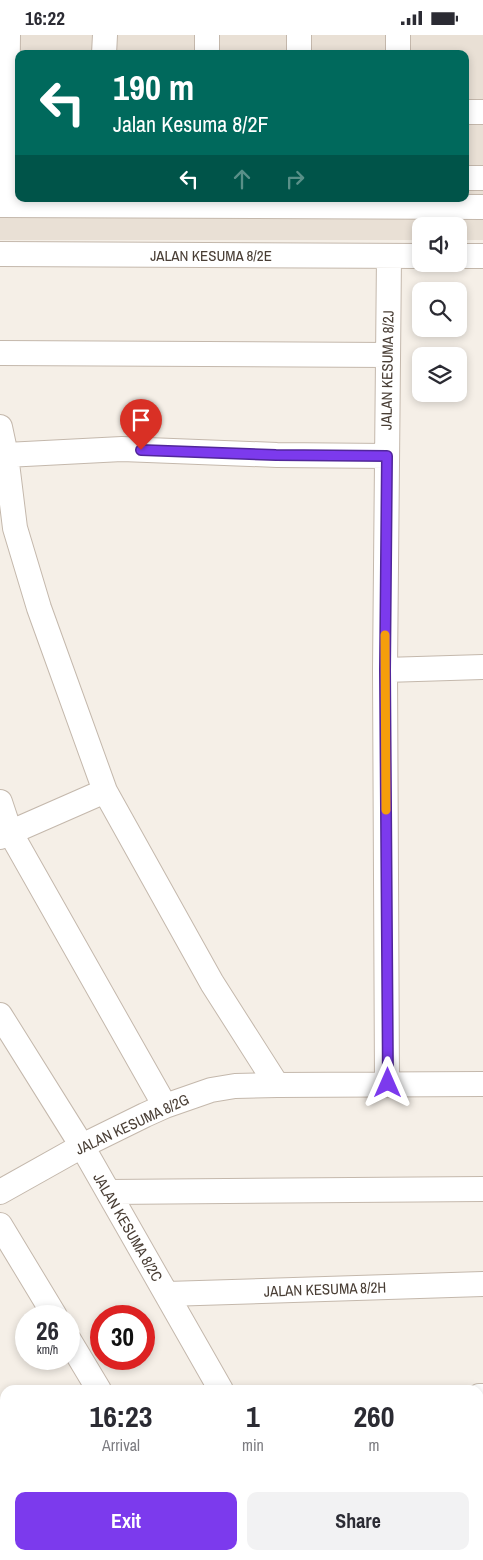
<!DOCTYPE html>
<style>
:root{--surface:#fff;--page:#f2f2f3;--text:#2b2b33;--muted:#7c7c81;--accent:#7c3aed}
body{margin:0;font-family:"Archivo Narrow",sans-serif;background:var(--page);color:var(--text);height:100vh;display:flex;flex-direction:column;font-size:19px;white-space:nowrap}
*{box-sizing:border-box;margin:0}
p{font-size:16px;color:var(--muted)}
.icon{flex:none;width:28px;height:28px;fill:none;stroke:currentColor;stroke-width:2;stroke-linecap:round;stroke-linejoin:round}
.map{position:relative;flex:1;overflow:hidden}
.sheet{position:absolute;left:0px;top:1350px;width:484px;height:175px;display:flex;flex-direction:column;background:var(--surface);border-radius:15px 15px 0 0;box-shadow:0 2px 8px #0003}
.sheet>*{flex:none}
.guide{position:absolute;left:15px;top:15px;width:454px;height:152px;border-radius:10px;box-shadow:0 2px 8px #0003;background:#00695c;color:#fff;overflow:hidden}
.tools{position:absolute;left:412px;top:182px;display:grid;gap:10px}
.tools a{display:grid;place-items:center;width:55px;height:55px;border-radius:10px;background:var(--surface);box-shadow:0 2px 8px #0003;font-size:25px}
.speed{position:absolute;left:15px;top:1270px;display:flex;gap:10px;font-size:25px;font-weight:700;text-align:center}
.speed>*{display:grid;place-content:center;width:65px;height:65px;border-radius:50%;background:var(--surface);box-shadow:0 2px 8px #0003;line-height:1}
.speed small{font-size:12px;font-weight:400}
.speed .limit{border:8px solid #d22;background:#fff;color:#111}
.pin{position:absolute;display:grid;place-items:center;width:42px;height:42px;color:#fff;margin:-51px -21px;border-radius:50% 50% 50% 0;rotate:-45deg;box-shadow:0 0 5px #0007}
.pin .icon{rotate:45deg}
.me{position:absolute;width:55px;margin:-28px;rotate:0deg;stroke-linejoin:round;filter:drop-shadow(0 0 4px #0008)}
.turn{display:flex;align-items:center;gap:18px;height:105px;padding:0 15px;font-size:22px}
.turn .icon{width:65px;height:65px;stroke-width:2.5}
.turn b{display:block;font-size:35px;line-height:42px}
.lanes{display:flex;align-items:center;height:48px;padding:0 15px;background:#0003;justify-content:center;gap:25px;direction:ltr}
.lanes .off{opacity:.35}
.eta{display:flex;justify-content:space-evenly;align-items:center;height:85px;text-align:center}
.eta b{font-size:30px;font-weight:700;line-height:35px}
.button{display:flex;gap:10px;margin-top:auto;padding:10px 15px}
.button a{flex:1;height:58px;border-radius:10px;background:var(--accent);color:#fff;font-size:20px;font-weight:700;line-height:58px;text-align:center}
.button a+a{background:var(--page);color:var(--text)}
.status{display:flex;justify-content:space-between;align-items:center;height:35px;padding:0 25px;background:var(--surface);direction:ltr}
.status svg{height:14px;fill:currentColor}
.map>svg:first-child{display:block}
.residential{fill:#e9e0d5;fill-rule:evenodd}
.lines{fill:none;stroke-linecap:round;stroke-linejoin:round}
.minor-casing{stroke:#c4b8ac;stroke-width:26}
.minor{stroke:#fff;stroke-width:24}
.route-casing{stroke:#51269a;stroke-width:12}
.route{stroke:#7c3aed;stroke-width:9}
.slow{stroke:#f59e0b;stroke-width:9}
.labels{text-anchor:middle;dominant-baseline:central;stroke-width:5;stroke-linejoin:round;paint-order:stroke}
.street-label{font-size:15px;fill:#493e35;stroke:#fff}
</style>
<div class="status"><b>16:22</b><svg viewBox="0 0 49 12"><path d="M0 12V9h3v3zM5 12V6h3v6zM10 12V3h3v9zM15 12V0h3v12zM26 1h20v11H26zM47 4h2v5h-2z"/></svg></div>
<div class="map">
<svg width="483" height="1525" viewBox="0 0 483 1525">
<rect width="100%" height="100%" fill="#f5efe7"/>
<!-- residential -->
<path class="residential" d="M0,0H483V205H459V191H421V205H0ZM19,19H465V164H19Z
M0,1441L5,1449V1520H51L54,1525H0Z"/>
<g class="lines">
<defs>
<path id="minor" d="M104,19L105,0
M207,19V0
M299,19V0
M398,19V0
M465,77H483
M465,143H483
M0,170L483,172
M6,170L8,0
M0,219L421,221
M459,221H483
M0,318L388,320
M0,392L6,420L15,493L39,573L105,756L212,948L277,1050
M6,420L122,414L277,420L387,421
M385,635L483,632
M0,767L10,797L165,1071
M0,802L105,756
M0,980L82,1111L221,1355
M387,1048L385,635L389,221
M0,1157L82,1111L145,1080L165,1071L211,1055L235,1051L277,1050L483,1049
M109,1157L483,1154
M0,1190L55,1281
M167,1259L483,1249
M69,1305L99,1355
M479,1361H483
M0,1401L5,1410
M479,1458H483
M64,1520L66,1525
M455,1520L456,1525"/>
</defs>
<!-- minor casing -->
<use href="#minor" class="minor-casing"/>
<!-- minor -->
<use href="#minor" class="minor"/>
</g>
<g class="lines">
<defs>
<path id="route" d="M141,415L276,420L387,421L385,635L388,1048"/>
</defs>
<!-- route casing -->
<use href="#route" class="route-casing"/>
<!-- route -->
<use href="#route" class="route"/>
<!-- slow -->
<path class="slow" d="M385,600L386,775"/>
</g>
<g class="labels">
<!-- street labels -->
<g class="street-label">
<text x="211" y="220">JALAN KESUMA 8/2E</text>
<text transform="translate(387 335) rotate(-89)">JALAN KESUMA 8/2J</text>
<text transform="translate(132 1089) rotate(-25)">JALAN KESUMA 8/2G</text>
<text transform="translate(128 1192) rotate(60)">JALAN KESUMA 8/2C</text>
<text transform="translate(325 1254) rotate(-2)">JALAN KESUMA 8/2H</text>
</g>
</g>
</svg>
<div class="tools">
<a><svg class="icon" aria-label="sound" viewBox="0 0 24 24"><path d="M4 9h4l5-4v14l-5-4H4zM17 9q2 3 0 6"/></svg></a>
<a><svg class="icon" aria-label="search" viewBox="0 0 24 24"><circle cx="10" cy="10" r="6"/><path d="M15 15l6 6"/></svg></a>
<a><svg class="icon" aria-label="layers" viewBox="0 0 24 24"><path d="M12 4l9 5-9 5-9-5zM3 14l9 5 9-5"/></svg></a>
</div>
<div class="speed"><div>26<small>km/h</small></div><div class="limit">30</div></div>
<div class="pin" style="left:141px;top:415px;background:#d93025"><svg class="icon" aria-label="arrive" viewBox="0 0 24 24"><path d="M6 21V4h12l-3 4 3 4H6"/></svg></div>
<svg class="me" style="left:388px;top:1048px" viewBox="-20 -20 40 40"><path d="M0-17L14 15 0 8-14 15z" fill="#7c3aed" stroke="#fff" stroke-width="4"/></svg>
<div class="guide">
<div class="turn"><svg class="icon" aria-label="left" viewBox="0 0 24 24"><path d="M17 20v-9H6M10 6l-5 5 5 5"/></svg><div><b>190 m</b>Jalan Kesuma 8/2F</div></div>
<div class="lanes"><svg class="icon" aria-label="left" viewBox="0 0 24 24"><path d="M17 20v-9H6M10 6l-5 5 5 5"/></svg><svg class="icon off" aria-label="ahead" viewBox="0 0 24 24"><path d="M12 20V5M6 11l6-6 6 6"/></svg><svg class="icon off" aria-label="right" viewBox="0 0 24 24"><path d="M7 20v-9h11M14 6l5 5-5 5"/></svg></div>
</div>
<section class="sheet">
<div class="eta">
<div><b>16:23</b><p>Arrival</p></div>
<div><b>1</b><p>min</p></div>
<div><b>260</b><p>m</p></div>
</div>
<div class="button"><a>Exit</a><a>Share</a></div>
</section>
</div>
